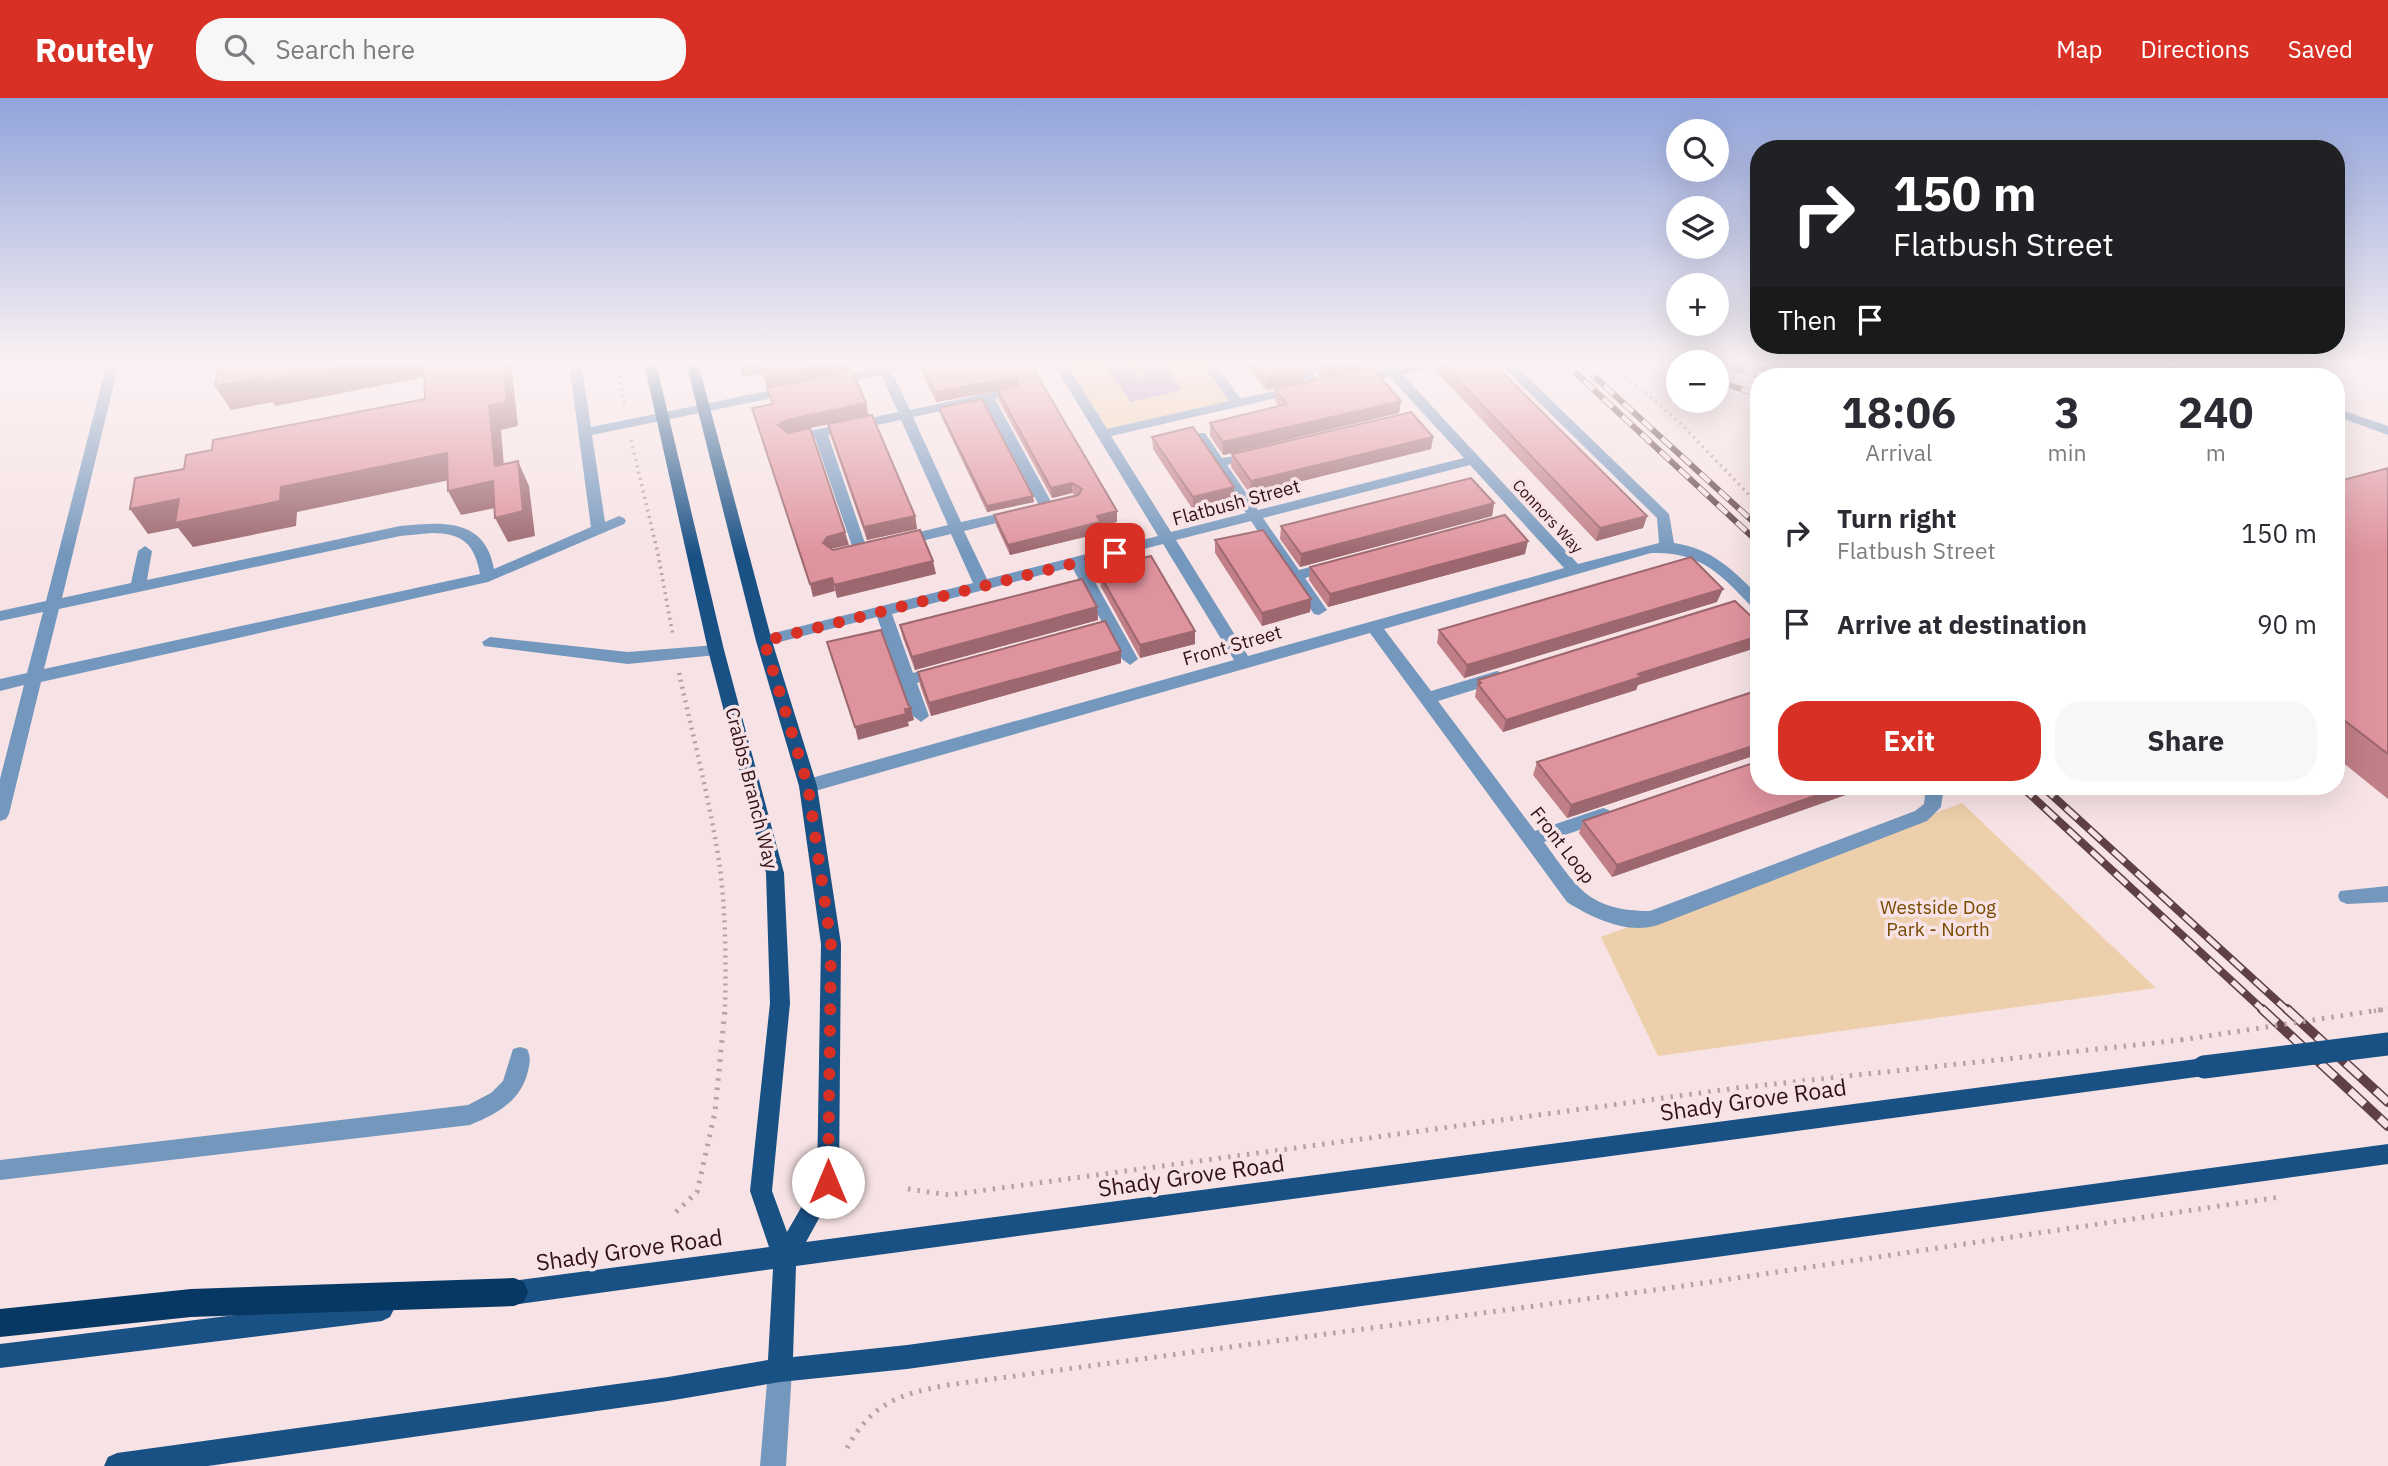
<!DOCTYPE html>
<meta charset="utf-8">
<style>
:root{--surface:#fff;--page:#f7f7f7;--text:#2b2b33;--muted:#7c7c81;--accent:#d93025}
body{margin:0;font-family:"IBM Plex Sans",sans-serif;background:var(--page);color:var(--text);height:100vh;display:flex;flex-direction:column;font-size:26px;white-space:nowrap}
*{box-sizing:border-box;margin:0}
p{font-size:23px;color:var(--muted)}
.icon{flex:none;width:38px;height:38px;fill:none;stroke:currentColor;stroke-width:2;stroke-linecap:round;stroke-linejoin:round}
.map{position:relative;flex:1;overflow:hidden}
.panel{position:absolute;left:1750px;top:270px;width:595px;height:427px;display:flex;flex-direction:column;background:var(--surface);border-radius:28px;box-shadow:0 7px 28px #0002}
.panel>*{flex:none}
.hud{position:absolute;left:1750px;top:42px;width:595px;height:214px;border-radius:28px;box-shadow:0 7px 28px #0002;background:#202124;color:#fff;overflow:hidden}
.controls{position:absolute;left:1666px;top:21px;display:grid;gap:14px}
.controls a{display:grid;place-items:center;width:63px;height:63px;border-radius:50%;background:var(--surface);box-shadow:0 7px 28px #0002;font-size:35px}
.pin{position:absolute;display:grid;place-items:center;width:60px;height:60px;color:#fff;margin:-30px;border-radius:14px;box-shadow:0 4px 10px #0006}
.me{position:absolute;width:77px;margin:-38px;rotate:0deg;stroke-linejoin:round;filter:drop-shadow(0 0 5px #0008)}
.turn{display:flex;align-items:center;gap:24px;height:147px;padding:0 28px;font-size:32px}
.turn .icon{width:91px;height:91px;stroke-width:2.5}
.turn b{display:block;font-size:49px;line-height:60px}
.then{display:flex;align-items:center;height:66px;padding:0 28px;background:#0003;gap:14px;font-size:26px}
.eta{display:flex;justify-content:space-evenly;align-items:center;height:119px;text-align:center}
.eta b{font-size:42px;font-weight:700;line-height:49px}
.button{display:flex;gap:14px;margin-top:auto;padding:14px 28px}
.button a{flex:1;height:80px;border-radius:28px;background:var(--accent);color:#fff;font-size:28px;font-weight:700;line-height:80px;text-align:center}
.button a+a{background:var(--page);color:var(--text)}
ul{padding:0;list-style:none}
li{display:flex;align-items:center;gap:21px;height:91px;padding:0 28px}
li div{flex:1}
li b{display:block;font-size:26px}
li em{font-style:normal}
header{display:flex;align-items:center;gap:42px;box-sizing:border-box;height:98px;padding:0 35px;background:var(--accent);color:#fff}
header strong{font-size:33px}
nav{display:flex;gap:38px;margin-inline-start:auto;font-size:24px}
.search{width:490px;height:63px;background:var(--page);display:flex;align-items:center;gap:18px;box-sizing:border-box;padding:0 24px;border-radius:28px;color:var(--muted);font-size:26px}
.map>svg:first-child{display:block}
.green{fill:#eecfab}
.water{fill:#af8cc7}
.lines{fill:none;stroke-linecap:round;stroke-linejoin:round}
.path-far2{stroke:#b8a0a3;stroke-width:3.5;stroke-dasharray:2 4.5;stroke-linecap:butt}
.path-far1{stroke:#b8a0a3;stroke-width:4.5;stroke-dasharray:2 5;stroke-linecap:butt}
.path{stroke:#b8a0a3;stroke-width:5;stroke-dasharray:2.5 7;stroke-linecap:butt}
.minor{fill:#7497bd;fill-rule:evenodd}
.major{fill:#1a5185;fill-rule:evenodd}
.highway{fill:#073864;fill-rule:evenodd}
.rail-far2-casing{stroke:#5e4045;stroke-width:6}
.rail-far1-casing{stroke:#5e4045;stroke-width:8}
.rail-casing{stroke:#5e4045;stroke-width:10}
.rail-far2{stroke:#f7e3e5;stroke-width:4.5;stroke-dasharray:13;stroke-linecap:butt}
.rail-far1{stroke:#f7e3e5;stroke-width:5;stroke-dasharray:16;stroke-linecap:butt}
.rail{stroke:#f7e3e5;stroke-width:7;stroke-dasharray:20;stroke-linecap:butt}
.path-bridge-far1{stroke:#b8a0a3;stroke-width:4.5;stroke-dasharray:2 5;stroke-linecap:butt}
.path-bridge{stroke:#b8a0a3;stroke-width:5;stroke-dasharray:2.5 7;stroke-linecap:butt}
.major-bridge{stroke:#1a5185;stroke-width:23}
.wall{fill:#c07e87}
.shaded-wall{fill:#9c676e}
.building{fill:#df939d;stroke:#9c676e;stroke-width:2}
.route{stroke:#d93025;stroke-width:12;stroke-dasharray:0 21.6}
.labels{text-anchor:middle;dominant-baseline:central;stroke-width:7;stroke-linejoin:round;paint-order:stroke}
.far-street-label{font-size:16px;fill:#321117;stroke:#f7e3e5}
.street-label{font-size:19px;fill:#321117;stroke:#f7e3e5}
.park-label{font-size:19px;fill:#774b00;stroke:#f7e3e5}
.near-street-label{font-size:23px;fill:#321117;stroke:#f7e3e5}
</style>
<header>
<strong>Routely</strong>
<div class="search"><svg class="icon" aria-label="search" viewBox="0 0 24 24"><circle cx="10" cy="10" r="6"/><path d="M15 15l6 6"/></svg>Search here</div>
<nav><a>Map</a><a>Directions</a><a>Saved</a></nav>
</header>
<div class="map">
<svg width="2388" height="1368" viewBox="0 0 2388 1368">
<rect width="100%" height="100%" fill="#f7e3e5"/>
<!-- green -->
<path class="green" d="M1063,265H1206L1234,304L1105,334Z
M1962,705L2156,890L1658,958L1601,839Z"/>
<!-- water -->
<path class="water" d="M1103,265H1130L1140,280L1145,279L1136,265H1164L1182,292L1131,304Z"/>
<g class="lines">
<!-- path-far2 -->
<path class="path-far2" d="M617,265L625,309
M1611,265L1678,323L1759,407
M631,342L658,456L673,538"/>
<!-- path-far1 -->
<path class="path-far1" d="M679,575C693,638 709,700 719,763C726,812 726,864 725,913"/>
<!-- path -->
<path class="path" d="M908,1091L949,1097L1737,990L2181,942
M676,1114L697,1094L715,1014L725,911
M847,1350C872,1305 899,1296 948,1287L1683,1188L2280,1099"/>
<!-- minor -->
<path class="minor" d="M107,265H119L62,500L131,485L138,453L145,448L152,453L147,482L400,428C441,424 485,419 494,471L591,429L569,265H581L591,329L792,288L798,292L792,296L592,337L605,424L619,418L624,420L626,423L624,426L488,484L41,584L9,716L6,721L0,723V681L24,587L0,593V581L27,575L43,514L0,523V513L46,503ZM432,435C462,435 475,446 480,476L44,571L59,511L400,438Z
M876,265H924L892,274L910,312L1012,290L1018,294L995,301L1054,409L1052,412L1047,413L1040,409L984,304L913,319L961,424L1016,412L1023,416L1021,419L964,433L987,481L1158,438L1053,265H1066L1107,331L1229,303L1202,265H1215L1240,300L1303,288V294L1111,338L1171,434L1246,415L1193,338L1195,335H1205L1222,360L1258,354V360L1227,367L1258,412L1464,360L1390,279L1353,283L1347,279L1353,275L1384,272L1381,268L1382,265H1392L1396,270L1424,265H1447L1403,277L1578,466L1659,445L1657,420L1499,265H1513L1669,416L1674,445C1711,450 1733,472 1759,498V512L1754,511C1721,477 1702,453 1651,455L1384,531L1431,593L1497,573L1503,575L1505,579L1503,583L1438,603L1535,733L1603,710L1609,712L1612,717L1609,722L1544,744C1577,789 1588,813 1650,813L1915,713L1924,706L1926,688H1944L1941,709L1927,723L1658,827C1628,837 1592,820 1567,804L1370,535L808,695L802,693L799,688L802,683L808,681L1234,562L1163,446L1085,466L1138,561L1130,567L1122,561L1072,469L892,516L913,575L941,567L949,573L947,577L917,585L929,618L921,624L913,618L877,519L764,548L758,547L756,543L758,539L973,485L951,436L900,448L893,443L895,440L948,427L901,322L828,337L867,451L860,456L853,451L815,340L791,345L784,341L791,337L898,314L881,277L833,287L827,283L828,280L878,270ZM1470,367L1564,470L1248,558L1176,442L1251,423L1314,516L1319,517L1327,512L1305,480L1338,471L1340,468L1333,463L1299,472L1263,420Z
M1293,265H1306L1322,287L1321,290H1311Z
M2341,312L2388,328V337L2344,321L2336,326V313Z
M490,539L628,554L716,547L724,552L716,557L628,566L484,548L482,544Z
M2388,788V804L2347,806L2340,803L2338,798L2340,793Z
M520,949L527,951C531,959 530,965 528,973C521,1003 497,1016 470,1027L0,1082V1062L468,1007L491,995L503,983L513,951Z
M780,1260L789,1263L792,1272L786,1368H760L768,1272L771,1263Z"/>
<!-- major -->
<path class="major" d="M644,265H656L724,552L784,775L790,905L772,1093L787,1134L817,1082L821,846L799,688L756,543L686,265H698L772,543L817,688L841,846L839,1084L806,1144L2204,960L2211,962L2214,969L2211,976L2204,978L796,1168L793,1259L907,1247L2388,1046V1066L907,1271L780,1284L668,1303L208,1368H104L108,1359L117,1355L668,1279L768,1262L773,1171L504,1208L496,1204L492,1196L496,1188L504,1184L769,1149L750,1093L770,905L766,775L708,552Z
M382,1199L390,1203L394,1211L390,1219L382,1223L0,1270V1246Z"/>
<!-- highway -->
<path class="highway" d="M514,1180L524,1184L528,1194L524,1204L514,1208L191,1219L0,1239V1211L191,1191Z"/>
<defs>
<path id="rail-far2" d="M1565,265L1759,445
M1672,265L1678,268
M1720,265L1754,276
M1744,265L1791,278
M1585,270L1759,429
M2156,278L2184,265
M2184,278L2209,265
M2256,278L2273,265
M1717,283L1759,297"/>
<path id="rail-far1" d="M2021,688L2264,913
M2042,688L2288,913"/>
<path id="rail" d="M2262,911L2388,1028
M2287,911L2388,1004"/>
</defs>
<!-- rail-far2 casing -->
<use href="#rail-far2" class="rail-far2-casing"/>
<!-- rail-far1 casing -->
<use href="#rail-far1" class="rail-far1-casing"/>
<!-- rail casing -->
<use href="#rail" class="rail-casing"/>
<!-- rail-far2 -->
<use href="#rail-far2" class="rail-far2"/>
<!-- rail-far1 -->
<use href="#rail-far1" class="rail-far1"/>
<!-- rail -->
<use href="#rail" class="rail"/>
<!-- path-bridge-far1 -->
<path class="path-bridge-far1" d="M2374,913L2388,911"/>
<!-- path-bridge -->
<path class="path-bridge" d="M2181,942L2386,911"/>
<!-- major-bridge -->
<path class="major-bridge" d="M2204,969L2388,946"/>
</g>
<!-- wall -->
<path class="wall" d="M918,265H1030L1117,424L1100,428L1101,435L1010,457L996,427L994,417L1076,398L1072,395L1052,400L999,303L998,293L936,304L919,269Z
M1245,265H1300L1304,283L1266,292Z
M1310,265H1362L1361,271L1401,303L1399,315L1223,357L1210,338V325L1278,308L1275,303V291L1339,277L1320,280Z
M1434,265H1493L1647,418L1643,430L1596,443L1434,271Z
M940,312L1034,404L987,414L941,318Z
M828,326L915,418L917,431L867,442L831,339Z
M1152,339L1234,389V402L1193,412L1153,351Z
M1433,339L1431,351L1250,396L1231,369L1232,356Z
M2388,370V701L2336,659V384Z
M1494,405L1492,418L1300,469L1280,441L1281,428Z
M1215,442L1311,501L1310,514L1262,528L1215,455Z
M1525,456L1328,509L1309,482L1310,469Z
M1107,469L1195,533V546L1140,560L1101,489L1100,477L1107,475Z
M1717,504L1464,580L1437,545L1439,532Z
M1097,509L1098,522L915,572L903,540L900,527Z
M1759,526V549L1638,587L1636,592L1503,634L1475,599L1478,582Z
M1121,565L931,618L920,587L918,574Z
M1759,592V656L1567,720L1533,677L1537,664Z
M1759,688H1871L1612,779L1579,735L1583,723Z"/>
<!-- shaded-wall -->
<path class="shaded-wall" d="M359,265H430L435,277L275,308L273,304L231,312L215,288L261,279Z
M503,265H511L518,328L501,332L506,393L495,368L489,308Z
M754,265H759L762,275L742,279L739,268Z
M832,265H848L850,273L767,290L764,279Z
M1333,265H1362L1361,272L1320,280L1321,268Z
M1304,271V283L1266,292L1267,280Z
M1018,279L1019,289L936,304L935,294Z
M1401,303L1399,315L1223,357V344Z
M866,305L869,318L790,334L782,340L778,327L787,322Z
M1433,339L1431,351L1250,396L1251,383Z
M447,355L459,380L297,414L296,428L193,449L178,430L148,436L130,411L179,401L281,389Z
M518,363L529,388L535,438L508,444L495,420Z
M493,383L505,408L461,417L448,393Z
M1072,385V395L1052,400L1051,390Z
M1234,389V402L1193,412V399Z
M1033,398L1034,404L987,414V408Z
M1494,405L1492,418L1300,469L1301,456Z
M1117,413V424L1100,428L1101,435L1010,457L1008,447L1097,418Z
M915,418L917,431L867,442L864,429Z
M1647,418L1643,430L1596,443L1600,430Z
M845,434L849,447L830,451L823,445L827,439Z
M1528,443L1525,456L1328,509L1330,496Z
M933,463L936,476L837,500L834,487Z
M832,480L835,493L813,499L810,486Z
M1723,491L1717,504L1464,580L1467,567Z
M1311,501L1310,514L1262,528V515Z
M1097,509L1098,522L915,572L912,559Z
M1195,533V546L1140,560V547Z
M1759,538V549L1638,587L1636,592L1503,634L1506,622L1638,576Z
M1121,553V565L931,618L929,605Z
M911,610L914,622L908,624L909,628L858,642L855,629Z
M1759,646V656L1567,720L1571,707Z
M1843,688H1871L1612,779L1617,767Z"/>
<!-- building -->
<path class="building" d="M219,265H359L260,284L261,279L215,288Z
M424,265H503L507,304L489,308L495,368L518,363L523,413L495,420L493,383L448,393L447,355L281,389L280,403L175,425L179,401L130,411L135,380L184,371L186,357L212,352L213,342L425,301Z
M738,265H754L739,268Z
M759,265H832L764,279Z
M920,265H1030L1117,413L1097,418L1100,424L1008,447L994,417L1078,397L1082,391L1072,385L1051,390L998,293L1018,288V279L935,294Z
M1255,265H1300L1304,271L1267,280Z
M1442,265H1493L1647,418L1600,430Z
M1371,269L1401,303L1223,344L1210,325L1287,306L1275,291Z
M852,273L866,305L787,322L778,327L788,335L810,330L845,434L827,439L823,445L833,452L920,432L933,463L834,487L832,480L810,486L752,310L773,306L767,290Z
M982,301L1033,398L987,408L940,312L941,309Z
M1411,314L1433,339L1251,383L1232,356Z
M872,317L915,418L864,429L828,326Z
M1193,329L1234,389L1193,399L1152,339Z
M2388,370V656L2336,616V384Z
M1471,380L1494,405L1301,456L1281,428Z
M1505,417L1528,443L1330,496L1310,469Z
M1263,432L1311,501L1262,515L1215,442Z
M1151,458L1195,533L1140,547L1100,477L1110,474L1107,469Z
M1691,459L1723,491L1467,567L1439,532Z
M1082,481L1097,509L912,559L900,527Z
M1735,503L1759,526V538L1638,576L1641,579L1506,622L1478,586L1481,585L1478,582Z
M1105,523L1121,553L929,605L918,574Z
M881,532L908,606L911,610L905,611L906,616L855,629L827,544Z
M1759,592V646L1571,707L1537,664Z
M1759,663V688H1843L1617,767L1583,723Z"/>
<!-- sky -->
<linearGradient id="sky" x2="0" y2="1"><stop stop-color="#91a4db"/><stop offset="0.58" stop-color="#fbf2f3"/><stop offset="1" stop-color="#fbf2f3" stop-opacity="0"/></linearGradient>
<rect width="2388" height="457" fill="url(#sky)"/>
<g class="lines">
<!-- route -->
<path class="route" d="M828,1084L831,846L808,688L764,543L1115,455"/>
</g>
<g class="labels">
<!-- far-street labels -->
<g class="far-street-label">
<text transform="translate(1548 418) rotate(47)">Connors Way</text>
</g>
<!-- street labels -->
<g class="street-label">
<text transform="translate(1236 404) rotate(-15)">Flatbush Street</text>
<text transform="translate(1232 547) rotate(-16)">Front Street</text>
<text transform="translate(752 690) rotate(76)">Crabbs Branch Way</text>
<text transform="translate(1563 747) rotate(52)">Front Loop</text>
</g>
<!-- park labels -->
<g class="park-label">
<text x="1938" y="809">Westside Dog<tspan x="1938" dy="22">Park - North</tspan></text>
</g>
<!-- near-street labels -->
<g class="near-street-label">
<text transform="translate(1753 1001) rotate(-8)">Shady Grove Road</text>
<text transform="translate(1191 1077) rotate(-8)">Shady Grove Road</text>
<text transform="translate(629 1151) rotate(-8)">Shady Grove Road</text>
</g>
</g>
</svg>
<div class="controls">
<a><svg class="icon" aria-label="search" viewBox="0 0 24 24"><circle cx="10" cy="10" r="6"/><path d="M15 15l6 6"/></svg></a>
<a><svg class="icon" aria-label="layers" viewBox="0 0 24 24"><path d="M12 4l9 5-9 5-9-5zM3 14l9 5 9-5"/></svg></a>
<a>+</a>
<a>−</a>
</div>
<div class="pin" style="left:1115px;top:455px;background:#d93025"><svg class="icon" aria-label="arrive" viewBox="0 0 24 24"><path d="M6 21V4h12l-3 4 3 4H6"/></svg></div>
<svg class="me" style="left:828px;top:1084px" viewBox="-20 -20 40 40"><circle r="19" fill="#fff"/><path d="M0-13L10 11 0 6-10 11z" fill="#d93025"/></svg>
<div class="hud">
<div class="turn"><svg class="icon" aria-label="right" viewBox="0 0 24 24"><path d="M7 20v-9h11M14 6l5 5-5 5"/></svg><div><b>150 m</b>Flatbush Street</div></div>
<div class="then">Then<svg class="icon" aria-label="arrive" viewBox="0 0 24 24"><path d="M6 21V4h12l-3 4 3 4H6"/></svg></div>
</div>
<section class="panel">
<div class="eta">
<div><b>18:06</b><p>Arrival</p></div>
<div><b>3</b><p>min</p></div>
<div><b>240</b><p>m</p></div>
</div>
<ul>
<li><svg class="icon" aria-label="right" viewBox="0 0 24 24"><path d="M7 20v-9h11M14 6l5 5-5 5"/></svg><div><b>Turn right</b><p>Flatbush Street</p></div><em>150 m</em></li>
<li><svg class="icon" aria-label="arrive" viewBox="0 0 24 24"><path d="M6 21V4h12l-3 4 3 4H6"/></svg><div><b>Arrive at destination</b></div><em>90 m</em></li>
</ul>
<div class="button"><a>Exit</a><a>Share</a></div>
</section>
</div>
